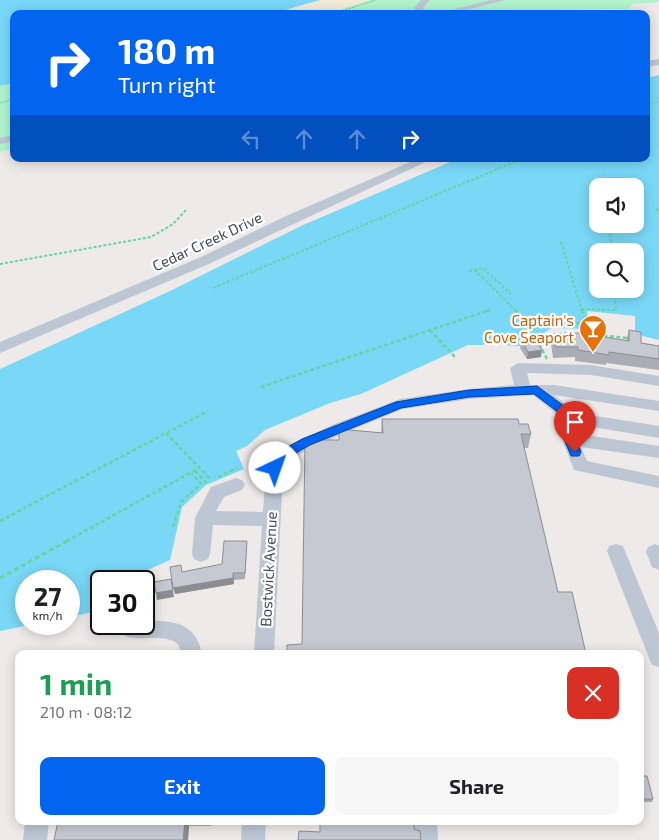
<!DOCTYPE html>
<meta charset="utf-8">
<style>
:root{--surface:#fff;--page:#f6f6f6;--text:#202124;--muted:#757577;--accent:#0364f0}
body{margin:0;font-family:"Exo 2",sans-serif;background:var(--page);color:var(--text);height:100vh;display:flex;flex-direction:column;font-size:19px;white-space:nowrap}
*{box-sizing:border-box;margin:0}
p{font-size:16px;color:var(--muted)}
.icon{flex:none;width:28px;height:28px;fill:none;stroke:currentColor;stroke-width:2;stroke-linecap:round;stroke-linejoin:round}
.map{position:relative;flex:1;overflow:hidden}
.side{position:absolute;left:15px;top:650px;width:629px;height:175px;display:flex;flex-direction:column;background:var(--surface);border-radius:10px;box-shadow:0 2px 12px #0003}
.side>*{flex:none}
.guide{position:absolute;left:10px;top:10px;width:640px;height:152px;border-radius:10px;box-shadow:0 2px 12px #0003;background:#0364f0;color:#fff;overflow:hidden}
.controls{position:absolute;left:589px;top:178px;display:grid;gap:10px}
.controls a{display:grid;place-items:center;width:55px;height:55px;border-radius:10px;background:var(--surface);box-shadow:0 2px 12px #0003;font-size:25px}
.speed{position:absolute;left:15px;top:570px;display:flex;gap:10px;font-size:25px;font-weight:700;text-align:center}
.speed>*{display:grid;place-content:center;width:65px;height:65px;border-radius:50%;background:var(--surface);box-shadow:0 2px 12px #0003;line-height:1}
.speed small{font-size:12px;font-weight:400}
.speed .limit{border:2px solid #111;border-radius:8px;background:#fff;color:#111}
.pin{position:absolute;display:grid;place-items:center;width:42px;height:42px;color:#fff;margin:-51px -21px;border-radius:50% 50% 50% 0;rotate:-45deg;box-shadow:0 0 5px #0007}
.pin .icon{rotate:45deg}
.me{position:absolute;width:55px;margin:-28px;rotate:42deg;stroke-linejoin:round;filter:drop-shadow(0 0 4px #0008)}
.turn{display:flex;align-items:center;gap:18px;height:105px;padding:0 25px;font-size:22px}
.turn .icon{width:65px;height:65px;stroke-width:2.5}
.turn b{display:block;font-size:35px;line-height:42px}
.lanes{display:flex;align-items:center;height:48px;padding:0 25px;background:#0003;justify-content:center;gap:25px;direction:ltr}
.lanes .off{opacity:.35}
.round{display:grid;place-items:center;flex:none;width:52px;height:52px;border-radius:10px;background:var(--page)}
.head{display:flex;align-items:center;justify-content:space-between;height:85px;padding:0 25px}
h1{font-size:30px;font-weight:700;line-height:38px;color:#1e9e55}
.action{display:flex;gap:10px;margin-top:auto;padding:10px 25px}
.action a{flex:1;height:58px;border-radius:10px;background:var(--accent);color:#fff;font-size:20px;font-weight:700;line-height:58px;text-align:center}
.action a+a{background:var(--page);color:var(--text)}
.map>svg:first-child{display:block}
.green{fill:#b1f3cd}
.sand{fill:#f3ebd8}
.water{fill:#79d8f6;fill-rule:evenodd}
.lines{fill:none;stroke-linecap:round;stroke-linejoin:round}
.path-far3{stroke:#66d5a1;stroke-width:1;stroke-dasharray:2.5 1;stroke-linecap:butt}
.path-far2{stroke:#66d5a1;stroke-width:2;stroke-dasharray:3 2;stroke-linecap:butt}
.path-far1{stroke:#66d5a1;stroke-width:2.5;stroke-dasharray:4 2.5;stroke-linecap:butt}
.path{stroke:#66d5a1;stroke-width:3;stroke-dasharray:5 3;stroke-linecap:butt}
.minor{fill:#bcc7d3;fill-rule:evenodd}
.wall{fill:#aaadb5}
.shaded-wall{fill:#8b8d93}
.building{fill:#c6c9d2;stroke:#8b8d93}
.route{fill:#0364f0;stroke:#02419c}
.labels{text-anchor:middle;dominant-baseline:central;stroke-width:4.5;stroke-linejoin:round;paint-order:stroke}
.street-label{font-size:15px;fill:#414e5a;stroke:#fff}
.food-label{font-size:15px;fill:#c56008;stroke:#fff;text-anchor:end}
</style>
<div class="map">
<svg width="659" height="840" viewBox="0 0 659 840">
<rect width="100%" height="100%" fill="#eeeaea"/>
<!-- green -->
<path class="green" d="M320,0H659V2L633,4L628,9L498,11L484,14H271Z
M14,83V148L0,152V86Z"/>
<!-- sand -->
<path class="sand" d="M320,0H370L328,14H271Z"/>
<!-- water -->
<path class="water" d="M0,0H320L271,14H14V83L0,86Z
M659,75V340L635,334V316L587,311L589,329L552,328L540,335L526,338L530,344C513,349 506,344 490,342L483,345H468L361,394L330,403L265,430L247,446L236,451L244,469L206,485L182,507L170,560L123,581H101V591L97,593L98,611L69,617V581H26V624H34L0,631V369L170,291L301,226L457,159H646V78ZM598,186H635V224H598ZM598,251H635V289H598Z"/>
<g class="lines">
<!-- path-far3 -->
<path class="path-far3" d="M332,14L376,0
M0,103L14,99
M646,106L659,101"/>
<!-- path-far2 -->
<path class="path-far2" d="M656,208L659,212
M610,224L611,251
M561,242L582,311
M0,264L151,237L173,224L187,209
M475,270L516,311
M469,271L483,268L511,294
M213,288L522,159
M582,309L616,310L614,289
M486,311L490,310"/>
<!-- path-far1 -->
<path class="path-far1" d="M515,310L522,317
M586,323L589,334
M550,324L586,323L582,310
M430,330L455,357
M584,334L628,338
M547,359L536,338L566,333
M261,387L490,310
M166,433L211,480
M195,471L208,484
M218,477L237,468
M0,521L206,412
M173,527L181,502L201,484L191,473
M67,541L199,468"/>
<!-- path -->
<path class="path" d="M0,578L69,540"/>
<!-- minor -->
<path class="minor" d="M421,0H430L423,8L431,14C424,14 419,14 414,8Z
M490,0H505L452,14H436Z
M659,59V65L646,67V61Z
M14,135V141L0,144V138Z
M417,159H432L211,263L0,353V342L201,257L286,216Z
M518,363L591,365L659,376V386L591,375L527,373L530,385H554L659,401V411L554,395L577,413L659,426V438L580,425L579,434L659,446V458L581,447L587,461L659,476V488L574,470L562,439L564,420L533,395L469,399L403,409L344,433L287,460L284,468L282,493L274,654H254L262,526L213,525L210,554L208,559L201,562L194,559L192,554L195,518L211,487L236,478L242,480L245,485L242,490L224,497L216,511L263,512L266,468L275,452L332,425L400,399L469,389L514,385L510,368Z
M616,544L623,546L625,551L659,633V667L652,665L649,658L607,551L609,546Z
M655,544L659,546V570L652,567L646,552L648,547Z
M144,621C172,620 196,622 202,654H182L178,644C162,633 142,642 125,636L122,630L125,624H144Z
M25,821H49L47,840H23Z
M242,821H266L265,840H241Z
M413,821H437L438,840H414Z"/>
</g>
<!-- wall -->
<path class="wall" d="M629,330L641,343L659,346V370L606,363V365L575,361V357L553,358L551,344L554,334L626,341Z
M522,341L541,357L527,359L520,348Z
M382,419L519,424L531,434L528,448H525L302,644L381,433Z
M247,548L245,579L234,580V584L175,594Z
M640,776L653,799L652,802H640Z
M58,821H211V826H189L188,840H54Z"/>
<!-- shaded-wall -->
<path class="shaded-wall" d="M542,350L541,357L527,359L528,352Z
M233,573L234,584L175,594L173,588Z
M171,579L174,597L157,600L156,593Z
M185,821H187L189,826L188,840H183Z"/>
<!-- building -->
<path class="building" d="M629,330L641,332V343L659,346V359L609,352V355L578,350V347H556L554,334L580,333L629,341Z
M536,339L542,350L528,352L522,341Z
M382,419H518L519,424H528L531,434H521L558,592H572L586,654H287V645L302,644L305,440H339V429L383,433Z
M224,541H247L245,573H233V578L173,588L170,567L181,565L182,572L222,564Z
M171,579L173,590L156,593L154,582Z
M640,776H647L653,799H642L640,791Z
M58,821H185L183,840H54Z
M320,821H414V829L420,831L421,840H298L299,831L320,832Z"/>
<!-- route -->
<path class="route" d="M537,386L576,415L578,418L576,439L581,452L579,456H571L564,439L567,419L534,394L469,397L401,408L310,445L285,459L280,471L275,473L269,468L277,453L302,439L396,402L469,390Z"/>
<!-- icons -->
<defs>
<symbol id="bar-pin" viewBox="-11 -11 22 30"><path d="M0 17L-7.5 6A9.5 9.5 0 1 1 7.5 6Z" fill="#e8710a" stroke="#fff"/><path d="M-6-5H6L.8 .8V4.5H3.5V6h-7V4.5H-.8V.8Z" fill="#fff"/></symbol>
</defs>
<g fill-rule="evenodd">
<use href="#bar-pin" x="577" y="313" width="32" height="43"/>
</g>
<g class="labels">
<!-- street labels -->
<g class="street-label">
<text transform="translate(207 241) rotate(-25)">Cedar Creek Drive</text>
<text transform="translate(268 569) rotate(-87)">Bostwick Avenue</text>
</g>
<!-- food labels -->
<g class="food-label">
<text x="574" y="320">Captain's<tspan x="574" dy="17">Cove Seaport</tspan></text>
</g>
</g>
</svg>
<div class="controls">
<a><svg class="icon" aria-label="sound" viewBox="0 0 24 24"><path d="M4 9h4l5-4v14l-5-4H4zM17 9q2 3 0 6"/></svg></a>
<a><svg class="icon" aria-label="search" viewBox="0 0 24 24"><circle cx="10" cy="10" r="6"/><path d="M15 15l6 6"/></svg></a>
</div>
<div class="speed"><div>27<small>km/h</small></div><div class="limit">30</div></div>
<div class="pin" style="left:575px;top:452px;background:#d93025"><svg class="icon" aria-label="arrive" viewBox="0 0 24 24"><path d="M6 21V4h12l-3 4 3 4H6"/></svg></div>
<svg class="me" style="left:275px;top:468px" viewBox="-20 -20 40 40"><circle r="19" fill="#fff"/><path d="M0-13L10 11 0 6-10 11z" fill="#0364f0"/></svg>
<div class="guide">
<div class="turn"><svg class="icon" aria-label="right" viewBox="0 0 24 24"><path d="M7 20v-9h11M14 6l5 5-5 5"/></svg><div><b>180 m</b>Turn right</div></div>
<div class="lanes"><svg class="icon off" aria-label="left" viewBox="0 0 24 24"><path d="M17 20v-9H6M10 6l-5 5 5 5"/></svg><svg class="icon off" aria-label="ahead" viewBox="0 0 24 24"><path d="M12 20V5M6 11l6-6 6 6"/></svg><svg class="icon off" aria-label="ahead" viewBox="0 0 24 24"><path d="M12 20V5M6 11l6-6 6 6"/></svg><svg class="icon" aria-label="right" viewBox="0 0 24 24"><path d="M7 20v-9h11M14 6l5 5-5 5"/></svg></div>
</div>
<section class="side">
<div class="head"><div><h1>1 min</h1><p>210 m · 08:12</p></div><a class="round" style="background:#d93025;color:#fff"><svg class="icon" aria-label="close" viewBox="0 0 24 24"><path d="M6 6l12 12M18 6L6 18"/></svg></a></div>
<div class="action"><a>Exit</a><a>Share</a></div>
</section>
</div>
